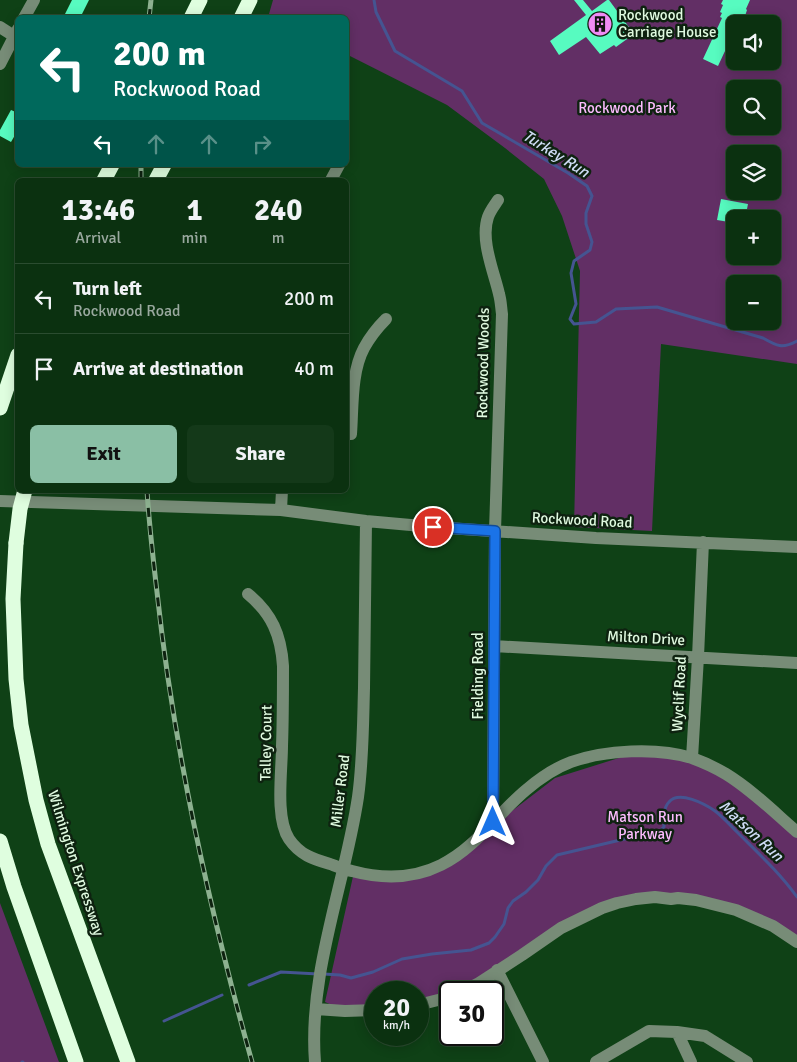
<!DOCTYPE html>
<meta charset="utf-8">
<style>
:root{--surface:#0b3110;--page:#143919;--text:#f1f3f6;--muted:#9aa99f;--line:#2b4c30;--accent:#8abfa5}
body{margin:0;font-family:Signika,sans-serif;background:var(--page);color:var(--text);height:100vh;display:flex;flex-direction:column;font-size:19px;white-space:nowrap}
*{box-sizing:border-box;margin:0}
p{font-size:16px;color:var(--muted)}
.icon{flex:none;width:28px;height:28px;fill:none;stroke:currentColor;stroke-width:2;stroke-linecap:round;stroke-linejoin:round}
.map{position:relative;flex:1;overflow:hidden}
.panel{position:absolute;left:15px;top:178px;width:334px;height:315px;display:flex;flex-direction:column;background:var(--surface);border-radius:8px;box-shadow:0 2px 12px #0003,0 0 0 1px var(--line)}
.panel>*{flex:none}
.guide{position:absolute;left:15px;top:15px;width:334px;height:152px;border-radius:8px;box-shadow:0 2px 12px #0003,0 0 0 1px var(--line);background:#00695c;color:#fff;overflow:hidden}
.tools{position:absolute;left:726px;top:15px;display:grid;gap:10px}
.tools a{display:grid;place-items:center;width:55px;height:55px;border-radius:8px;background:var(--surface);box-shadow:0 2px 12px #0003,0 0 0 1px var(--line);font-size:25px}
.speed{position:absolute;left:364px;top:981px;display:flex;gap:10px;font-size:25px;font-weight:700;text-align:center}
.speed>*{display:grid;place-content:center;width:65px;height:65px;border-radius:50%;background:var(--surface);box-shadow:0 2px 12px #0003,0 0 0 1px var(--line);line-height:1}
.speed small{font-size:12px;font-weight:400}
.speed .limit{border:2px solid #111;border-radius:8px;background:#fff;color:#111}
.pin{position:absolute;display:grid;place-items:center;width:42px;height:42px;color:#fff;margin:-21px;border:2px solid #fff;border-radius:50%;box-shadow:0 1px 5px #0007}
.me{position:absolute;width:55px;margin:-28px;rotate:0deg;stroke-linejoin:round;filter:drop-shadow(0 0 4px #0008)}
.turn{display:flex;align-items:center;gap:18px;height:105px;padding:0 15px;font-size:22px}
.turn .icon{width:65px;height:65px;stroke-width:2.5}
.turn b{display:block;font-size:35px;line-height:42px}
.lanes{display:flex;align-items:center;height:48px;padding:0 15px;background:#0003;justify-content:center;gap:25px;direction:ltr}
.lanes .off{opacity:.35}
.eta{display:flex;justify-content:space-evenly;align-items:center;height:85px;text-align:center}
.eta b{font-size:30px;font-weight:800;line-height:35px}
.action{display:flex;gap:10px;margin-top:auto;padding:10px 15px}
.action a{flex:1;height:58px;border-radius:8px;background:var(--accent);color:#111;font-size:20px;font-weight:800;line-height:58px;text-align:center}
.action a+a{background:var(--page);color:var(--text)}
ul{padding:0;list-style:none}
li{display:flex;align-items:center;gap:15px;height:70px;padding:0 15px;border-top:1px solid var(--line)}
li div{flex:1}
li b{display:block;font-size:19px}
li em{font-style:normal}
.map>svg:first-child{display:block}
.green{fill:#622f65;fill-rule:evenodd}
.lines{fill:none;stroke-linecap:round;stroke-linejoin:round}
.stream{stroke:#455491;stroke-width:3}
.building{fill:#57fbc0}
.minor{stroke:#778c77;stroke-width:12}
.highway{stroke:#dffedf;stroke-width:15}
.rail-casing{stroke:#8db190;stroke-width:5}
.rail{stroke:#0e2210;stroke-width:3;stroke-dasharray:9;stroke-linecap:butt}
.highway-bridge{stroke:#dffedf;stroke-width:15}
.route-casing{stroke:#114b97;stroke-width:12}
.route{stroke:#1a73e8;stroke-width:9}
.labels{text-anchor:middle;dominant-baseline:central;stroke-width:5;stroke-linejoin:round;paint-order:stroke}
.poi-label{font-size:15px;fill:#e0fae0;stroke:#0e2210;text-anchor:start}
.park-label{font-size:15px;fill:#fcbbfe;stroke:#0e2210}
.street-label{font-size:15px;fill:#e0fae0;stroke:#0e2210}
.water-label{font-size:16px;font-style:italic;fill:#cedbf4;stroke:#0e2210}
</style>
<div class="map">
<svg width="797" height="1062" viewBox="0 0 797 1062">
<rect width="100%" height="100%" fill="#0f4116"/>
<!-- green -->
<path class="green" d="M273,0H797V364L661,344L652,531L574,527L580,271L562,216L544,179L505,148L447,105L346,54V18H275L269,14ZM735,24H772V61H735ZM735,89H772V126H735ZM735,154H772V191H735ZM735,219H772V256H735ZM735,284H772V321H735Z
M641,751L692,758L742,786L797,832V943L755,918L678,898L602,908L461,992H450L418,1004V992H375V1009L345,1011L325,1002L354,872L390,877L440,866L555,778Z
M0,903L59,1062H0Z"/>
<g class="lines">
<!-- stream -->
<path class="stream" d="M374,0L376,12L395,51L462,91L482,123L568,173L587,186L592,196L586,213V224L592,242L590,250L574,261L571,273L576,304L570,319L574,324L596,322L616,309L657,307L763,338C777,346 782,349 797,341
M324,974L340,975L351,978L373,972L402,959L432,954L471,950L489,943L495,937L504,924L508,908L513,901L526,892L538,880L546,866L557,855L633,837C646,840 654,837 664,827C664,819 663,808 669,802C679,790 705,804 715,811C723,817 730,825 737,832C758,853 780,873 797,897
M249,985L281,972L318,974
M164,1021L222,995
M22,1062H23"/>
</g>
<!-- building -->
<path class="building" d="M72,0H89L80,18H63Z
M574,0H583L592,11L607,0H609L634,34L616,47L614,45L600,54L586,37L559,55L550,41L586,15Z
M723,0H750L746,9L747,10L745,16L743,15L740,24H735L729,34L732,36L718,66L703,59L722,18L720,17L722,13L720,12L723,5L721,4Z
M11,110L18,113V130L11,142L0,136V130Z
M721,199L748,204L745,219H735V223L717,220Z"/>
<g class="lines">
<!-- minor -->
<path class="minor" d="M24,18L34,0
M0,27L14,36
M0,64L18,29
M331,180L339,165
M346,434H351C353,407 351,372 364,348C370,337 377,328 386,319
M0,501L281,510L366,521L433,527L596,538L797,547
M281,510L282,490
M248,594C272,614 281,635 283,666C283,692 283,719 282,746C282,771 275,818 289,839C300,855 313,859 330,864C338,867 345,870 352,871C382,879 413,879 441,865C476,848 497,814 526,790C539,779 555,768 571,762C605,750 657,747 692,758C703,762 716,768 726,774C752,790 774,812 797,832
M494,646L797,663
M692,758L698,657L703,542
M493,822L495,531L502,314C501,307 501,301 499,294C494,272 480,240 488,217C490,211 494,206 498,200
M497,970L543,1062
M462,992L479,983L522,955L561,928L602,908L617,903L636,899L655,897L671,899L678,898L696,900L736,910L773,926L797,942
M418,1005L450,997
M316,1009L345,1011L375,1010
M677,1032L691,1062
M315,1062C308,973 345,884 358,797C363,761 363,724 364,688C365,632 365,576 366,521
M596,1062L649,1031L677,1032L705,1036L747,1062"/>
<!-- highway -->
<path class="highway" d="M191,18L200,0
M241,18L250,0
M104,180L112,165
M156,180L164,165
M0,408L18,355
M16,543L13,599L16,679L21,725L36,800L48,844L128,1062
M0,841L14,887L76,1062"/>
<defs>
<path id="rail" d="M149,18L151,0
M141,180V165
M147,490C149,524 153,558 157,592C174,751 209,908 252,1062"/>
</defs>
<!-- rail casing -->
<use href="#rail" class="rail-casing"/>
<!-- rail -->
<use href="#rail" class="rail"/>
<!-- highway-bridge -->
<path class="highway-bridge" d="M16,543L20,509L25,490"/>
</g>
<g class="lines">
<defs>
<path id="route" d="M433,527L495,531L493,822"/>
</defs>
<!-- route casing -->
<use href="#route" class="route-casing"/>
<!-- route -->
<use href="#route" class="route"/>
</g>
<!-- icons -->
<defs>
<symbol id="building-disc" viewBox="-11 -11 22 22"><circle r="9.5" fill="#f08bf5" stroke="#0e2210"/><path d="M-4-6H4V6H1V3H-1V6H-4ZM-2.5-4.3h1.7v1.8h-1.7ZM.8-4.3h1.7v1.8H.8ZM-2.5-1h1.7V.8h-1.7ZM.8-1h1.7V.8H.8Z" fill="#111"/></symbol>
</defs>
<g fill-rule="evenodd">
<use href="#building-disc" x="586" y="10" width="28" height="28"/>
</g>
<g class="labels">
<!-- poi labels -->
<g class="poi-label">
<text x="618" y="15">Rockwood<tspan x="618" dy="17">Carriage House</tspan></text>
</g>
<!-- park labels -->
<g class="park-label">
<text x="627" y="108">Rockwood Park</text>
<text x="645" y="817">Matson Run<tspan x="645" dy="17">Parkway</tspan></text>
</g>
<!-- street labels -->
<g class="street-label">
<text transform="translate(483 363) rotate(-89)">Rockwood Woods</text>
<text transform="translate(582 520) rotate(3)">Rockwood Road</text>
<text transform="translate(646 638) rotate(3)">Milton Drive</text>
<text transform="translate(478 676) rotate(-90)">Fielding Road</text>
<text transform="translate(679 694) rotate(-87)">Wyclif Road</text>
<text transform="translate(266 743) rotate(-89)">Talley Court</text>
<text transform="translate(340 791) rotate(-83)">Miller Road</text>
<text transform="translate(76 863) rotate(72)">Wilmington Expressway</text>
</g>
<!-- water labels -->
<g class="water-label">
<text transform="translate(556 154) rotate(32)">Turkey Run</text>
<text transform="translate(751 831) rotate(43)">Matson Run</text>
</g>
</g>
</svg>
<div class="tools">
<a><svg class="icon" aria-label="sound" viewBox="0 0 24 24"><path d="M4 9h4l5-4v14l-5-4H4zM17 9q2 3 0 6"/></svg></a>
<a><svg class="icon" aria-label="search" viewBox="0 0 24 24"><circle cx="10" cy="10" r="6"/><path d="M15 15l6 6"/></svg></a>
<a><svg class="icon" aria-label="layers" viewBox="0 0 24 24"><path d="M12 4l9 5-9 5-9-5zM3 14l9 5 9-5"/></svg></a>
<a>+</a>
<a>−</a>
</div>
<div class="speed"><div>20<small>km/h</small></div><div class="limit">30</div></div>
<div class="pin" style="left:433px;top:527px;background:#d93025"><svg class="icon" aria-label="arrive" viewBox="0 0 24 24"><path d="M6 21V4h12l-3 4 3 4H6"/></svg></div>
<svg class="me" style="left:493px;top:822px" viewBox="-20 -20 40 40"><path d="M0-17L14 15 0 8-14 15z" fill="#1a73e8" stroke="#fff" stroke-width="4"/></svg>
<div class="guide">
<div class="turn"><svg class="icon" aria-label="left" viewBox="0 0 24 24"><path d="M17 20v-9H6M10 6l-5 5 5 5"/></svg><div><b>200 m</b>Rockwood Road</div></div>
<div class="lanes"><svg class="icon" aria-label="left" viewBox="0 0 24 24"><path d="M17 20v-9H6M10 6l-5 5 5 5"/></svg><svg class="icon off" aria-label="ahead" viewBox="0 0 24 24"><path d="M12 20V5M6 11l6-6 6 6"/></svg><svg class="icon off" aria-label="ahead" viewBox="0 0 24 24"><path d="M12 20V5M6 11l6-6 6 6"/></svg><svg class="icon off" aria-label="right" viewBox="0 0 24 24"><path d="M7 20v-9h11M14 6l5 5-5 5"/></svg></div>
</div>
<section class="panel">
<div class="eta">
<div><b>13:46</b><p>Arrival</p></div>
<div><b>1</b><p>min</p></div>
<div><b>240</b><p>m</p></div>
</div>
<ul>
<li><svg class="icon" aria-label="left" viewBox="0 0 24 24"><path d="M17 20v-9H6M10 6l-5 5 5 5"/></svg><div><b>Turn left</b><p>Rockwood Road</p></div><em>200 m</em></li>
<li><svg class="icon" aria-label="arrive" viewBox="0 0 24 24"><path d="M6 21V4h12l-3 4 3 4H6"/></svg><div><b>Arrive at destination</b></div><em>40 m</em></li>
</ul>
<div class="action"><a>Exit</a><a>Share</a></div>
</section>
</div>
